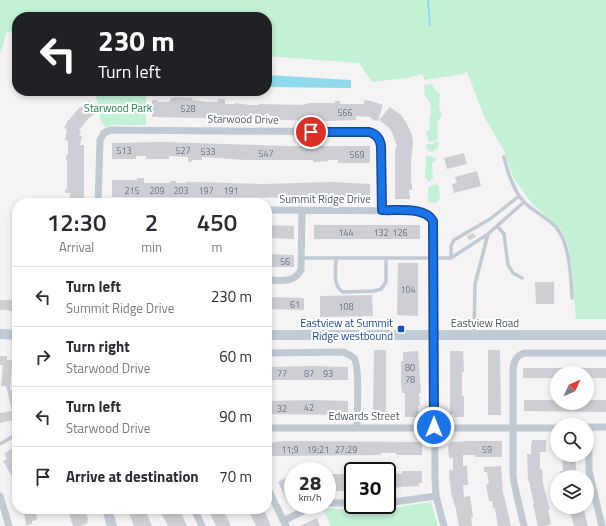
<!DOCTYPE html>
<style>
:root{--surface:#fff;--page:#f7f7f7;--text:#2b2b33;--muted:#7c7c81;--line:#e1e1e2}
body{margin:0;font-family:"Titillium Web",sans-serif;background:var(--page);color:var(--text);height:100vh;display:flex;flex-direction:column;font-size:15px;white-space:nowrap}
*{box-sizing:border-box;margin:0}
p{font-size:13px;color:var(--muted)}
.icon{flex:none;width:22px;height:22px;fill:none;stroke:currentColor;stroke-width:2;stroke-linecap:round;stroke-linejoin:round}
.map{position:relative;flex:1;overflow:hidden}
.sheet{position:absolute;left:12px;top:198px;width:260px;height:316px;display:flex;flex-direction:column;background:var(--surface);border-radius:16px;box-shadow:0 2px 6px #0003}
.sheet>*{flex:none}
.top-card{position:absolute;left:12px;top:12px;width:260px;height:84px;border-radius:16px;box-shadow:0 2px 6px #0003;background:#202124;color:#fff;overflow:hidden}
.needle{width:26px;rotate:45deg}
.fabs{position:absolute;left:550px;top:366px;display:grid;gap:8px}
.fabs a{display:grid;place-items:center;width:44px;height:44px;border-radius:50%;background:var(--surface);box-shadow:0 2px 6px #0003;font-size:20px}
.speed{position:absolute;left:284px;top:462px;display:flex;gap:8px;font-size:20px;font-weight:700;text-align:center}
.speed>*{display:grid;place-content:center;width:52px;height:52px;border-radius:50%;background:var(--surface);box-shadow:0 2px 6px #0003;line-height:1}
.speed small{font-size:10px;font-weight:400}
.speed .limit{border:2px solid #111;border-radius:6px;background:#fff;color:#111}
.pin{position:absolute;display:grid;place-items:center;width:34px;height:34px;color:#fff;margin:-17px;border:2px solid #fff;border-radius:50%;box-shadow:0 1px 4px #0007}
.me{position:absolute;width:44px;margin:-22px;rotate:0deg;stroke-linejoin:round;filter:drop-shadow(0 0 3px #0008)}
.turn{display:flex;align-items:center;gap:14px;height:84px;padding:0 20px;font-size:18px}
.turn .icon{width:52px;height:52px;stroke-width:2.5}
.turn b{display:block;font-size:28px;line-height:34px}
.eta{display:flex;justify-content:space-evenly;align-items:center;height:68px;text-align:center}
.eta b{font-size:24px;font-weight:600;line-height:28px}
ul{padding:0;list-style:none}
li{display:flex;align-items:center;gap:12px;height:60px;padding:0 20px;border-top:1px solid var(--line)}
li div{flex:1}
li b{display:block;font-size:15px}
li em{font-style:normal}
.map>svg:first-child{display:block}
.green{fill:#c3f1d5}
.water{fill:#90daee}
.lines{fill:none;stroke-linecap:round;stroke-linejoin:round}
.stream{stroke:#90daee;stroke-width:2}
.building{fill:#cdcfd5}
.lane{stroke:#c1cad2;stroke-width:3.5}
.street{stroke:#c1cad2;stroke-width:7}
.secondary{stroke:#c1cbd6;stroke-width:10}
.route-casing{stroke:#114b97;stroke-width:10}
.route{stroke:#1a73e8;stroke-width:7}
.transit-dot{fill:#1a4fb4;stroke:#fff;stroke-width:1.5}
.labels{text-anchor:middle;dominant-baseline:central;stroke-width:4;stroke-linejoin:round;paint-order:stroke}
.number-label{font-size:9px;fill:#6b747e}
.park-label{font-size:11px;fill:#17864f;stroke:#fff}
.street-label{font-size:11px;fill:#4a5661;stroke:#fff}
.transit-label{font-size:11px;fill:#164399;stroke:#fff;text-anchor:end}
</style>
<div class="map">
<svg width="606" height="526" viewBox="0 0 606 526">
<rect width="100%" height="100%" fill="#f5f3f3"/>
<!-- green -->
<path class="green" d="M0,0H606V319H576L573,287L572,266L567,242L560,228L534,206L514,179L504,151L485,118L467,72L463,74L424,80L423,74L407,78L372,82L359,63L267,56V17H17V31L7,32L0,54Z
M432,84L435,90L440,94L439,108L442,115L437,123L438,138L436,141L429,142L426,133L430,128L429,123L431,113L430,103L425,96L424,85Z
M95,91H146V125H113L105,127L101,122Z
M434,142H438L439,145L437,149L430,152L427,149L426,144H433Z
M426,156L435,157L436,160L432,163L433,178L429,182L425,177Z
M438,184L439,189L440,199L436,203L428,202V188L432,185Z
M431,502L438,526H331L324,511L328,508L347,510H392L404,506Z"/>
<!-- water -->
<path class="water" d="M267,75L351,80V88L267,87Z"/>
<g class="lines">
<!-- stream -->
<path class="stream" d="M428,0L430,25"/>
</g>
<!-- building -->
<path class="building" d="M177,97L192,98V100L208,102H218V99H225V104H235V103L250,105H259V104L300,105L308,104V103H335V101H340V104H364V100L371,101L383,105L378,121L371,119V117L356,116V120L328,121L152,117V100H158V102H169L171,98Z
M89,101L97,112L89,118L79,130L81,131L79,136H82L80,145H84V203H70V193H65V189H67V160H66V155H68V141L65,140L67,129L64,128L68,120H69L78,109Z
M390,107L401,115L407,124L412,135L413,142L411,162V183H412V190H409L410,199H395V151L396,147H397L392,132L388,127L379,120Z
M163,142L287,146H370V163H338V160H328V161L313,162V160H246L202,157V160H192V162H188V157L169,156V159H146V156H136V159H112V143Z
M464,153L467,164L447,169L444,158Z
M477,171L481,186L454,193L452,184L457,183L455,177Z
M137,178H144V183H170V181H176V183H186V182H195L263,184L331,182L370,184V198L112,197V180H137Z
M267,225L294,226V239L267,238Z
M314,225H420V239H314Z
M473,233L476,237L469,240L467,236Z
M267,254L294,255V267H267Z
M398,263H418V316L397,315Z
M535,282H554V304H536Z
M372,295L373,316L320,317V296Z
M267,297L304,298V310L267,309Z
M0,300H15V311L0,310Z
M374,350H386V416H373Z
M488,350H500L501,415H488Z
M418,351L421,393H419L420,406H418L419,417H405V393H402L401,383V361H403V352Z
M450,351H463L464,372H462V396H464V417H454V414H450Z
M0,356H7V360H12L10,390H16L17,394V419L0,423V413L12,411L6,386H1L3,365H0Z
M314,366L348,367V380H267V367Z
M523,368H606V378H587V373H557V378H523Z
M314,400L348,401V415L267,414V401Z
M524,400H556V403H587V400H606V412L524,411Z
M532,440H546V452H540V469H542L543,484L550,510H548L551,524L545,526H538L533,504H534L529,481H528L527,454H531V443H532Z
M287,441L419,442H422V455H396V453H381V455L270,456V443H273V442Z
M470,441H502V457H475V455H463V466H467L468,485H463L464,497L470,496L473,517H471L472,526H459L455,505H454L453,497L452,498L450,484L449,470H453V458H449L448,445L452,442Z
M17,445V457L12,459L17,467V485L3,461L7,459L4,454Z
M562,455H575L577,477H561L560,471H563Z
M501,466L503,492L511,526H498L495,508H493L492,501H489L486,485L489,484L487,472H484V467Z
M402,471H422V483H419V486L400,487L396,488V490H387V473L402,474Z
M327,474H353L352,491H327Z
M285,478L289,486L293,484V506L290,499L287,501L278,482Z
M569,507H583L588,526H574Z
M24,509H35L37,520L32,521V524L26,525L24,513L26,512Z
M68,509H85L88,520L87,521L88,523L80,526H73Z
M129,509H145L152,526H134L129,513L131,512Z
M166,509H179L187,526H168L160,511Z
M208,509H223L231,526H216Z
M248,509H260L262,513L265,512L271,526H256Z
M317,518L320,526H300Z"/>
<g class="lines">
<!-- lane -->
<path class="lane" d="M504,157C507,170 514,192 524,202C533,211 546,217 556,227C570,243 571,278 572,298
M497,226L504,234L508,265L513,273L522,278
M302,258H451L488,234L524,202
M336,258C336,268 332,286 343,292L374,291L381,289L386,282V258
M451,258V246L454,240L490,219L519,196
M474,334L475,284L488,234
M0,444L17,434"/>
<!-- street -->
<path class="street" d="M98,203L100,140L104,133L110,130L369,132C377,134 380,139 381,146L382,210
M267,210L420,211L431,217L434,225L435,480L436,496L444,526
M267,280C281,280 293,284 301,270L302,210
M267,353L343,352C347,354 351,355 354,358C360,366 357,415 357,427
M587,427H606
M589,427V471L602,526
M267,428H557
M267,487L286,526
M0,496L9,526
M327,503H353
M387,503L436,496
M194,509L202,526
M283,521L309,508L319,505
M524,526L514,483L513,473V369C514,361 516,356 524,353H606"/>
<!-- secondary -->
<path class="secondary" d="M0,334L17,335
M267,335H606
M107,509L112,526"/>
</g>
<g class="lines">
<defs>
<path id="route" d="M311,132H369C377,134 380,139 381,146L382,210C396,211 425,206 433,221L434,427"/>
</defs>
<!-- route casing -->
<use href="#route" class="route-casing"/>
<!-- route -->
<use href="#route" class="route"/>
</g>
<!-- markers -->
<rect class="transit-dot" x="397" y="325" width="8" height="8" rx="2"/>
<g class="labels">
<!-- number labels -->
<g class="number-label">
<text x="188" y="108">528</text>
<text x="345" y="112">566</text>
<text x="124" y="150">513</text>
<text x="183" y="150">527</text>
<text x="208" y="151">533</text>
<text x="266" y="153">547</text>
<text x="357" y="154">569</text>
<text x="132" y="190">215</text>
<text x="157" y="190">209</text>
<text x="181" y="190">203</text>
<text x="206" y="190">197</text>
<text x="231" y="190">191</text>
<text x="346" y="232">144</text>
<text x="381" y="232">132</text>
<text x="400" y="232">126</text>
<text x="285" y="261">56</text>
<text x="408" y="289">104</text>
<text x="295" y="304">61</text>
<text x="346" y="306">108</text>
<text x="410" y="367">80</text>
<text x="282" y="373">77</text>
<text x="309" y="373">87</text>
<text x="328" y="373">93</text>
<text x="410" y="379">78</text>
<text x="309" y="407">42</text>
<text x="282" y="408">32</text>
<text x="290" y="449">11;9</text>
<text x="318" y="449">19;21</text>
<text x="346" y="449">27;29</text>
<text x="487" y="449">59</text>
</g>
<!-- park labels -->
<g class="park-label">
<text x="118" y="108">Starwood Park</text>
</g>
<!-- street labels -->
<g class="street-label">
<text transform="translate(243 119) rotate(1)">Starwood Drive</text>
<text x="325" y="199">Summit Ridge Drive</text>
<text x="485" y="323">Eastview Road</text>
<text x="364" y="416">Edwards Street</text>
</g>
<!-- transit labels -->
<g class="transit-label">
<text x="393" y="323">Eastview at Summit<tspan x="393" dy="13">Ridge westbound</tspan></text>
</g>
</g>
</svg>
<div class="fabs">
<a><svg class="needle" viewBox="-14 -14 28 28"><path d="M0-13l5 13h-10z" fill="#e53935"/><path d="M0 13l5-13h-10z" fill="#7c7c81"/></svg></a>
<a><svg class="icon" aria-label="search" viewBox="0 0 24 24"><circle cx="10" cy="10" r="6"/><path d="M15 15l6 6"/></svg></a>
<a><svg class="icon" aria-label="layers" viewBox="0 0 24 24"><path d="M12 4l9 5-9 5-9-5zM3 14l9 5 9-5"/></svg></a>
</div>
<div class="speed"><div>28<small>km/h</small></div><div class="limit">30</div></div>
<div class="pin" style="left:311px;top:132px;background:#d93025"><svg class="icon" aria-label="arrive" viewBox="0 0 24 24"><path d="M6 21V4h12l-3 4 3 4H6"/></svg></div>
<svg class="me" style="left:434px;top:427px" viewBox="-20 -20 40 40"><circle r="17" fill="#1a73e8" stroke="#fff" stroke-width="3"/><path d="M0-11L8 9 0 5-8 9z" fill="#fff"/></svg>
<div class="top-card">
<div class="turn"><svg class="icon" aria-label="left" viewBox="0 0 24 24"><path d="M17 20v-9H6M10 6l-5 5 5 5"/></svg><div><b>230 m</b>Turn left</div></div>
</div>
<section class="sheet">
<div class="eta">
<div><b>12:30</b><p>Arrival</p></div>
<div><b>2</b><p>min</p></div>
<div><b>450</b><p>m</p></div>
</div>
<ul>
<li><svg class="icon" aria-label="left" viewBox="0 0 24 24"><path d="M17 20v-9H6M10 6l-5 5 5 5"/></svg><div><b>Turn left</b><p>Summit Ridge Drive</p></div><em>230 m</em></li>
<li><svg class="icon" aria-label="right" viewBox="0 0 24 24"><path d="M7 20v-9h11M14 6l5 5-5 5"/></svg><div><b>Turn right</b><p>Starwood Drive</p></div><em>60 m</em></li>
<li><svg class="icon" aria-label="left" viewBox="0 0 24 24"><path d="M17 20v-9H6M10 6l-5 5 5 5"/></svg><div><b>Turn left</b><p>Starwood Drive</p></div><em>90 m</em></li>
<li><svg class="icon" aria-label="arrive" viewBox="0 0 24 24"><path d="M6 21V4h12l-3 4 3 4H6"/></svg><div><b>Arrive at destination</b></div><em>70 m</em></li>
</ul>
</section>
</div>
